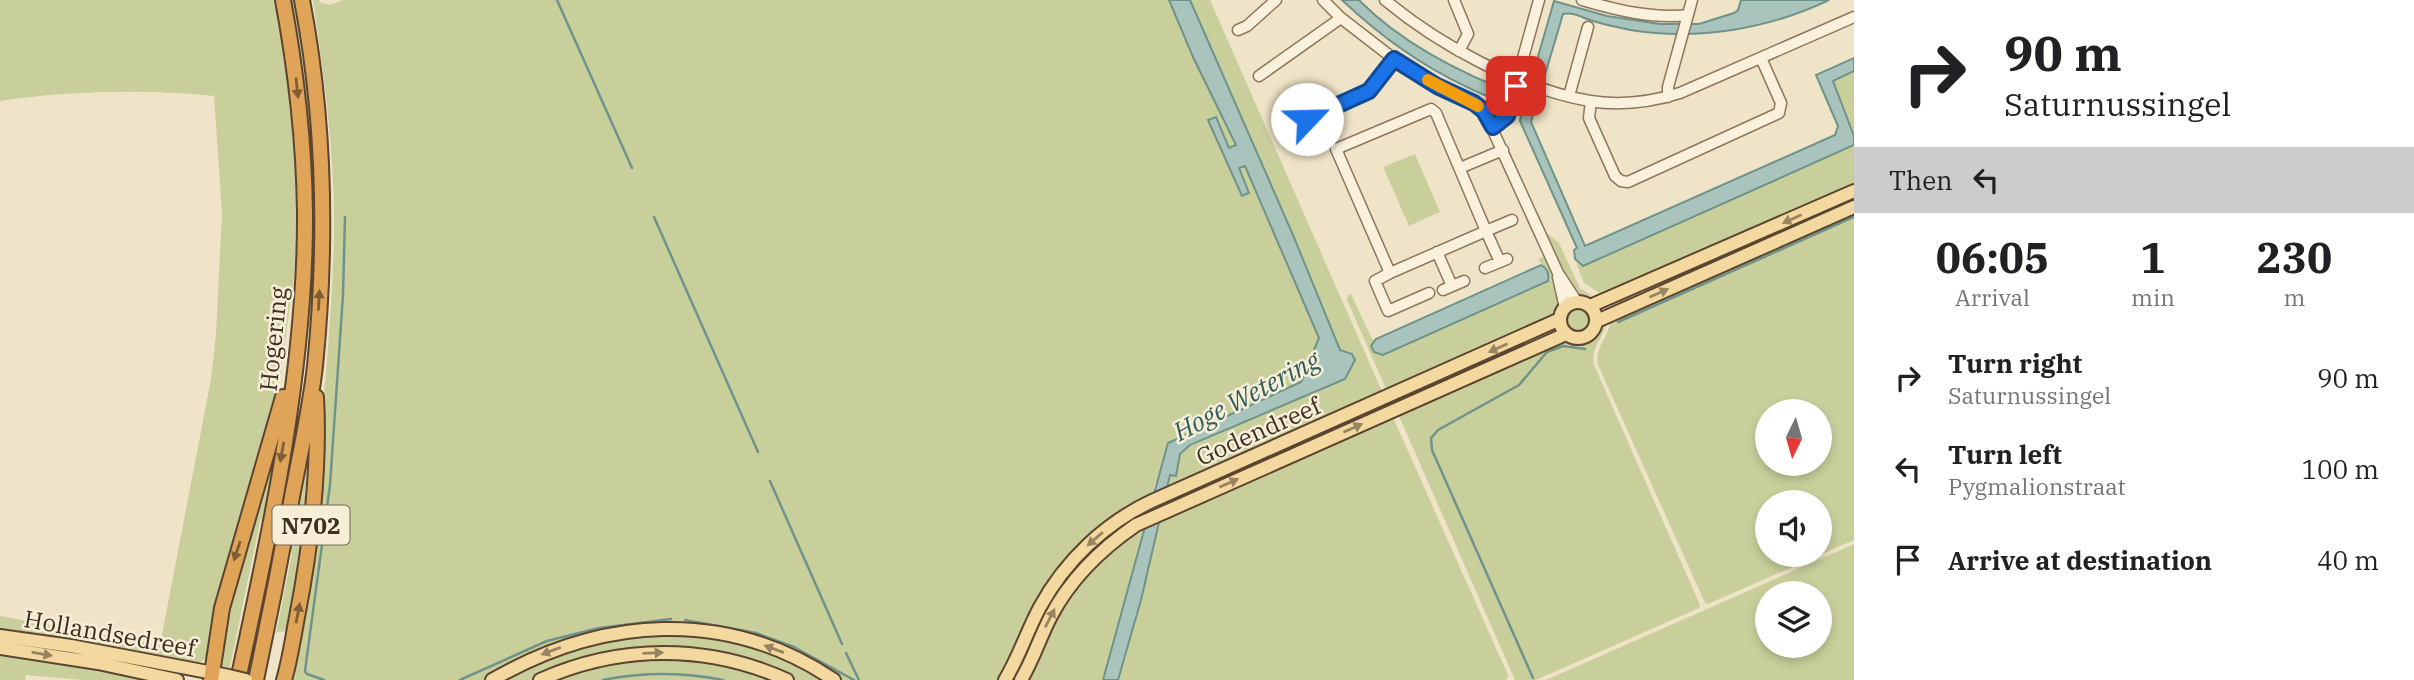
<!DOCTYPE html>
<style>
:root{--surface:#fff;--page:#f2f2f2;--text:#202124;--muted:#757577}
body{margin:0;font-family:"IBM Plex Serif",serif;background:var(--page);color:var(--text);height:100vh;display:flex;flex-direction:column;font-size:26px;white-space:nowrap}
*{box-sizing:border-box;margin:0}
p{font-size:23px;color:var(--muted)}
.icon{flex:none;width:38px;height:38px;fill:none;stroke:currentColor;stroke-width:2;stroke-linecap:round;stroke-linejoin:round}
.map{position:relative;flex:1;overflow:hidden}
.panel{display:flex;flex-direction:column;background:var(--surface);width:560px}
.panel>*{flex:none}
.top-card{background:#fff;color:var(--text);overflow:hidden}
.needle{width:46px;rotate:185deg}
.fabs{position:absolute;left:1755px;top:399px;display:grid;gap:14px}
.fabs a{display:grid;place-items:center;width:77px;height:77px;border-radius:50%;background:var(--surface);box-shadow:0 4px 10px #0003;font-size:35px}
.pin{position:absolute;display:grid;place-items:center;width:60px;height:60px;color:#fff;margin:-30px;border-radius:14px;box-shadow:0 4px 10px #0006}
.me{position:absolute;width:77px;margin:-38px;rotate:66deg;stroke-linejoin:round;filter:drop-shadow(0 0 5px #0008)}
.turn{display:flex;align-items:center;gap:24px;height:147px;padding:0 35px;font-size:32px}
.turn .icon{width:91px;height:91px;stroke-width:2.5}
.turn b{display:block;font-size:49px;line-height:60px}
.then{display:flex;align-items:center;height:66px;padding:0 35px;background:#0003;gap:14px;font-size:26px}
.eta{display:flex;justify-content:space-evenly;align-items:center;height:119px;text-align:center}
.eta b{font-size:42px;font-weight:800;line-height:49px}
ul{padding:0;list-style:none}
li{display:flex;align-items:center;gap:21px;height:91px;padding:0 35px}
li div{flex:1}
li b{display:block;font-size:26px}
li em{font-style:normal}
main{display:flex;flex:1;min-height:0}
.map>svg:first-child{display:block}
.green{fill:#c9cf9b;fill-rule:evenodd}
.water{fill:#a9c4bc;stroke:#6f938a;stroke-width:2}
.lines{fill:none;stroke-linecap:round;stroke-linejoin:round}
.stream{stroke:#6f938a;stroke-width:2.5}
.minor-casing{stroke:#8d765c;stroke-width:13}
.major-casing{stroke:#5b4430;stroke-width:16}
.highway-casing{stroke:#5b4430;stroke-width:18}
.minor{stroke:#faf1dc;stroke-width:10}
.major{stroke:#f3d9a0;stroke-width:12}
.highway{stroke:#e0a458;stroke-width:14}
.major-bridge-casing{stroke:#5b4430;stroke-width:16;stroke-linecap:butt}
.major-bridge{stroke:#f3d9a0;stroke-width:12}
.oneway{fill:#7e5d36}
.oneway2{fill:#988460}
.route-casing{stroke:#114b97;stroke-width:18}
.route{stroke:#1a73e8;stroke-width:12}
.slow{stroke:#f59e0b;stroke-width:12}
.labels{text-anchor:middle;dominant-baseline:central;stroke-width:5;stroke-linejoin:round;paint-order:stroke}
.shield{fill:#f7eed8;stroke:#756857;stroke-width:2}
.shield-label{font-size:23px;font-weight:bold;fill:#3d2e20}
.street-label{font-size:24px;fill:#3d2e20;stroke:#f7eed8}
.water-label{font-size:26px;font-style:italic;fill:#2f5d5a;stroke:#f7eed8}
</style>
<main>
<div class="map">
<svg width="1854" height="680" viewBox="0 0 1854 680">
<rect width="100%" height="100%" fill="#f0e4c8"/>
<!-- green -->
<path class="green" d="M0,0H275L289,67L297,153L299,200L294,276L277,402L208,653L203,661L190,664L104,644V646L0,632V616L160,645L211,379L216,335L222,213L214,96C147,89 67,91 0,101Z
M290,0H297L316,152V277H308Z
M313,0H320L319,2L330,5L343,0H1169L1193,57L1236,145L1229,148L1216,118L1208,120L1242,196L1249,192L1239,168L1245,165L1319,337C1312,353 1310,376 1295,386L1173,439L1154,487L1155,495L1085,544L1002,680H840L770,644L640,627L488,680H292L290,674C308,528 331,380 334,232C335,154 324,76 313,0Z
M1190,0H1210L1384,396L1166,492L1171,474L1176,475L1179,454L1183,450L1254,418L1352,354L1340,350L1293,235Z
M1854,71V136L1833,81Z
M1854,145V188L1604,296L1584,283L1576,263L1583,266Z
M1415,154L1440,212L1409,226L1383,167Z
M1854,193V204L1614,310L1610,301Z
M1854,208V540L1820,555V502H1768V555H1820L1708,604L1705,603L1598,365C1594,345 1612,335 1610,317ZM1768,411H1820V464H1768Z
M1535,213H1538L1547,233L1559,243L1580,288L1599,301C1592,301 1583,302 1577,297C1563,284 1543,232 1535,213Z
M1546,256L1560,298L1557,314L1391,393L1389,388L1386,389L1347,300L1348,295L1351,294L1372,339H1376L1372,346L1549,274L1538,259Z
M1566 320a13 13 0 1 1 26 0a13 13 0 1 1-26 0Z
M1607,320C1605,338 1590,346 1594,365L1700,605L1699,608L1536,680H1515L1399,416L1401,415L1398,410L1566,339C1593,349 1590,331 1607,320Z
M1550,328L1554,336L1404,401L1401,395Z
M1385,401L1388,408L1161,510L1164,499Z
M284,406L265,514L260,522L229,671L215,670L223,629Z
M1391,413L1508,675L1506,680H1118L1141,600L1159,517Z
M313,425V468L292,629L276,633L292,554L290,546Z
M1147,522L1103,680H1024L1047,630L1083,573Z
M1854,544V680H1546ZM1768,593H1820V646H1768Z
M694,633L763,648L830,680H793L707,653L568,666L533,680H498L520,668L603,638Z
M0,652L82,664L94,669L150,680H83L26,675L25,680H0Z
M687,656L781,680H545L589,664Z"/>
<!-- water -->
<path class="water" d="M1169,0H1190L1293,235L1340,350L1352,354L1355,360L1345,379L1190,445L1180,454L1176,476L1170,475L1141,600L1118,680H1103L1168,443L1301,382C1309,368 1312,353 1319,338L1245,166L1239,168L1249,193L1242,196L1208,120L1216,117L1229,148L1236,145L1193,57Z
M1342,0H1359C1404,46 1466,76 1526,98L1554,1L1607,16L1660,24H1699L1734,13L1738,10L1741,0H1829C1768,29 1698,41 1630,30C1618,27 1605,25 1593,21C1581,18 1577,12 1563,14L1531,122L1585,246L1835,135L1838,126L1816,75L1854,58V71L1833,81L1854,136V145L1583,266L1575,259L1574,250L1577,248L1520,121L1522,110C1504,102 1484,96 1467,87C1422,66 1378,34 1342,0Z
M1541,265C1548,269 1549,274 1548,281L1383,355L1374,352L1371,346L1376,339Z"/>
<g class="lines">
<!-- stream -->
<path class="stream" d="M557,0L632,168
M654,217L758,452
M1618,322L1854,217
M770,481L842,644
M685,620L756,633L794,647L854,680
M846,653L859,680
M1533,678L1432,450L1431,438L1438,430L1519,385L1547,352L1563,346L1585,349
M324,680L307,674L305,671L330,485L343,295L345,217
M460,680L547,641L599,628L671,619
M603,680C643,672 682,672 723,680"/>
<defs>
<path id="minor" d="M1323,0L1341,18L1394,59L1423,78L1484,111L1558,273L1577,302
M1385,0C1439,45 1520,89 1590,101C1620,106 1651,102 1680,93L1854,17
M1454,0L1468,34L1459,51
M1582,0C1616,10 1652,19 1688,15
M1238,30L1247,26L1276,0
M1259,76L1341,18
M1569,96L1588,27
M1668,97V87L1692,0
M1591,101L1589,118L1615,176L1621,181L1628,182L1779,113L1781,103L1761,58
M1431,109L1436,113L1486,231L1390,273L1336,149Z
M1493,127L1507,116L1539,0
M1281,130L1369,91L1394,59
M1460,168L1503,150
M1437,252L1452,286
M1500,262L1486,231L1512,220
M1485,268L1507,259
M1390,273L1375,281L1388,311L1429,293
M1558,277L1565,308
M1443,290L1464,281"/>
<path id="major" d="M1560 320a18 18 0 1 1 36 0a18 18 0 1 1-36 0Z
M1590,306L1854,191
M1597,321L1854,207
M0,636L71,646L229,676
M0,648L98,663L177,680
M492,680C601,617 726,607 834,680
M540,680C620,644 708,644 787,680
M1005,680C1019,657 1027,631 1040,607C1065,561 1105,523 1152,501L1560,319
M1021,680C1033,660 1040,637 1051,616C1071,578 1101,549 1136,525L1566,334"/>
<path id="highway" d="M211,680L222,608L283,397
M238,680C271,529 306,367 305,212C304,140 296,70 283,0
M256,680C269,619 281,558 292,497C300,454 310,410 315,366C327,245 325,120 302,0
M284,680C290,660 293,638 297,617C311,545 320,471 316,397"/>
</defs>
<!-- minor casing -->
<use href="#minor" class="minor-casing"/>
<!-- major casing -->
<use href="#major" class="major-casing"/>
<!-- highway casing -->
<use href="#highway" class="highway-casing"/>
<!-- minor -->
<use href="#minor" class="minor"/>
<!-- major -->
<use href="#major" class="major"/>
<!-- highway -->
<use href="#highway" class="highway"/>
<defs>
<path id="major-bridge" d="M229,676L246,680"/>
</defs>
<!-- major-bridge casing -->
<use href="#major-bridge" class="major-bridge-casing"/>
<!-- major-bridge -->
<use href="#major-bridge" class="major-bridge"/>
</g>
<!-- one-way arrows -->
<defs><path id="oneway-solid" d="M-6-.8H1V-3.2L6.5 0L1 3.2V.8H-6Z" transform="scale(1.75)"/></defs>
<g class="oneway">
<use href="#oneway-solid" transform="translate(297 88) rotate(84)"/>
<use href="#oneway-solid" transform="translate(319 300) rotate(-87)"/>
<use href="#oneway-solid" transform="translate(282 452) rotate(100)"/>
<use href="#oneway-solid" transform="translate(237 551) rotate(108)"/>
<use href="#oneway-solid" transform="translate(298 613) rotate(-79)"/>
</g>
<g class="oneway2">
<use href="#oneway-solid" transform="translate(1792 219) rotate(156)"/>
<use href="#oneway-solid" transform="translate(1659 293) rotate(-24)"/>
<use href="#oneway-solid" transform="translate(1498 348) rotate(156)"/>
<use href="#oneway-solid" transform="translate(1353 428) rotate(-24)"/>
<use href="#oneway-solid" transform="translate(1229 483) rotate(-24)"/>
<use href="#oneway-solid" transform="translate(1095 539) rotate(139)"/>
<use href="#oneway-solid" transform="translate(1050 618) rotate(-63)"/>
<use href="#oneway-solid" transform="translate(774 649) rotate(-160)"/>
<use href="#oneway-solid" transform="translate(551 651) rotate(159)"/>
<use href="#oneway-solid" transform="translate(653 653) rotate(-2)"/>
<use href="#oneway-solid" transform="translate(42 654) rotate(10)"/>
</g>
<g class="lines">
<defs>
<path id="route" d="M1307,119L1369,91L1394,59L1437,86L1474,103L1484,111L1493,127L1507,116L1516,86"/>
</defs>
<!-- route casing -->
<use href="#route" class="route-casing"/>
<!-- route -->
<use href="#route" class="route"/>
<!-- slow -->
<path class="slow" d="M1428,80L1478,106"/>
</g>
<g class="labels">
<!-- shield labels -->
<rect class="shield" x="272.5" y="505.5" width="77" height="39" rx="5"/>
<g class="shield-label">
<text x="311" y="525">N702</text>
</g>
<!-- street labels -->
<g class="street-label">
<text transform="translate(273 339) rotate(-84)">Hogering</text>
<text transform="translate(1258 431) rotate(-24)">Godendreef</text>
<text transform="translate(110 633) rotate(10)">Hollandsedreef</text>
</g>
<!-- water labels -->
<g class="water-label">
<text transform="translate(1246 395) rotate(-28)">Hoge Wetering</text>
</g>
</g>
</svg>
<div class="fabs">
<a><svg class="needle" viewBox="-14 -14 28 28"><path d="M0-13l5 13h-10z" fill="#e53935"/><path d="M0 13l5-13h-10z" fill="#757577"/></svg></a>
<a><svg class="icon" aria-label="sound" viewBox="0 0 24 24"><path d="M4 9h4l5-4v14l-5-4H4zM17 9q2 3 0 6"/></svg></a>
<a><svg class="icon" aria-label="layers" viewBox="0 0 24 24"><path d="M12 4l9 5-9 5-9-5zM3 14l9 5 9-5"/></svg></a>
</div>
<div class="pin" style="left:1516px;top:86px;background:#d93025"><svg class="icon" aria-label="arrive" viewBox="0 0 24 24"><path d="M6 21V4h12l-3 4 3 4H6"/></svg></div>
<svg class="me" style="left:1307px;top:119px" viewBox="-20 -20 40 40"><circle r="19" fill="#fff"/><path d="M0-13L10 11 0 6-10 11z" fill="#1a73e8"/></svg>
</div>
<section class="panel">
<div class="top-card">
<div class="turn"><svg class="icon" aria-label="right" viewBox="0 0 24 24"><path d="M7 20v-9h11M14 6l5 5-5 5"/></svg><div><b>90 m</b>Saturnussingel</div></div>
<div class="then">Then<svg class="icon" aria-label="left" viewBox="0 0 24 24"><path d="M17 20v-9H6M10 6l-5 5 5 5"/></svg></div>
</div>
<div class="eta">
<div><b>06:05</b><p>Arrival</p></div>
<div><b>1</b><p>min</p></div>
<div><b>230</b><p>m</p></div>
</div>
<ul>
<li><svg class="icon" aria-label="right" viewBox="0 0 24 24"><path d="M7 20v-9h11M14 6l5 5-5 5"/></svg><div><b>Turn right</b><p>Saturnussingel</p></div><em>90 m</em></li>
<li><svg class="icon" aria-label="left" viewBox="0 0 24 24"><path d="M17 20v-9H6M10 6l-5 5 5 5"/></svg><div><b>Turn left</b><p>Pygmalionstraat</p></div><em>100 m</em></li>
<li><svg class="icon" aria-label="arrive" viewBox="0 0 24 24"><path d="M6 21V4h12l-3 4 3 4H6"/></svg><div><b>Arrive at destination</b></div><em>40 m</em></li>
</ul>
</section>
</main>
